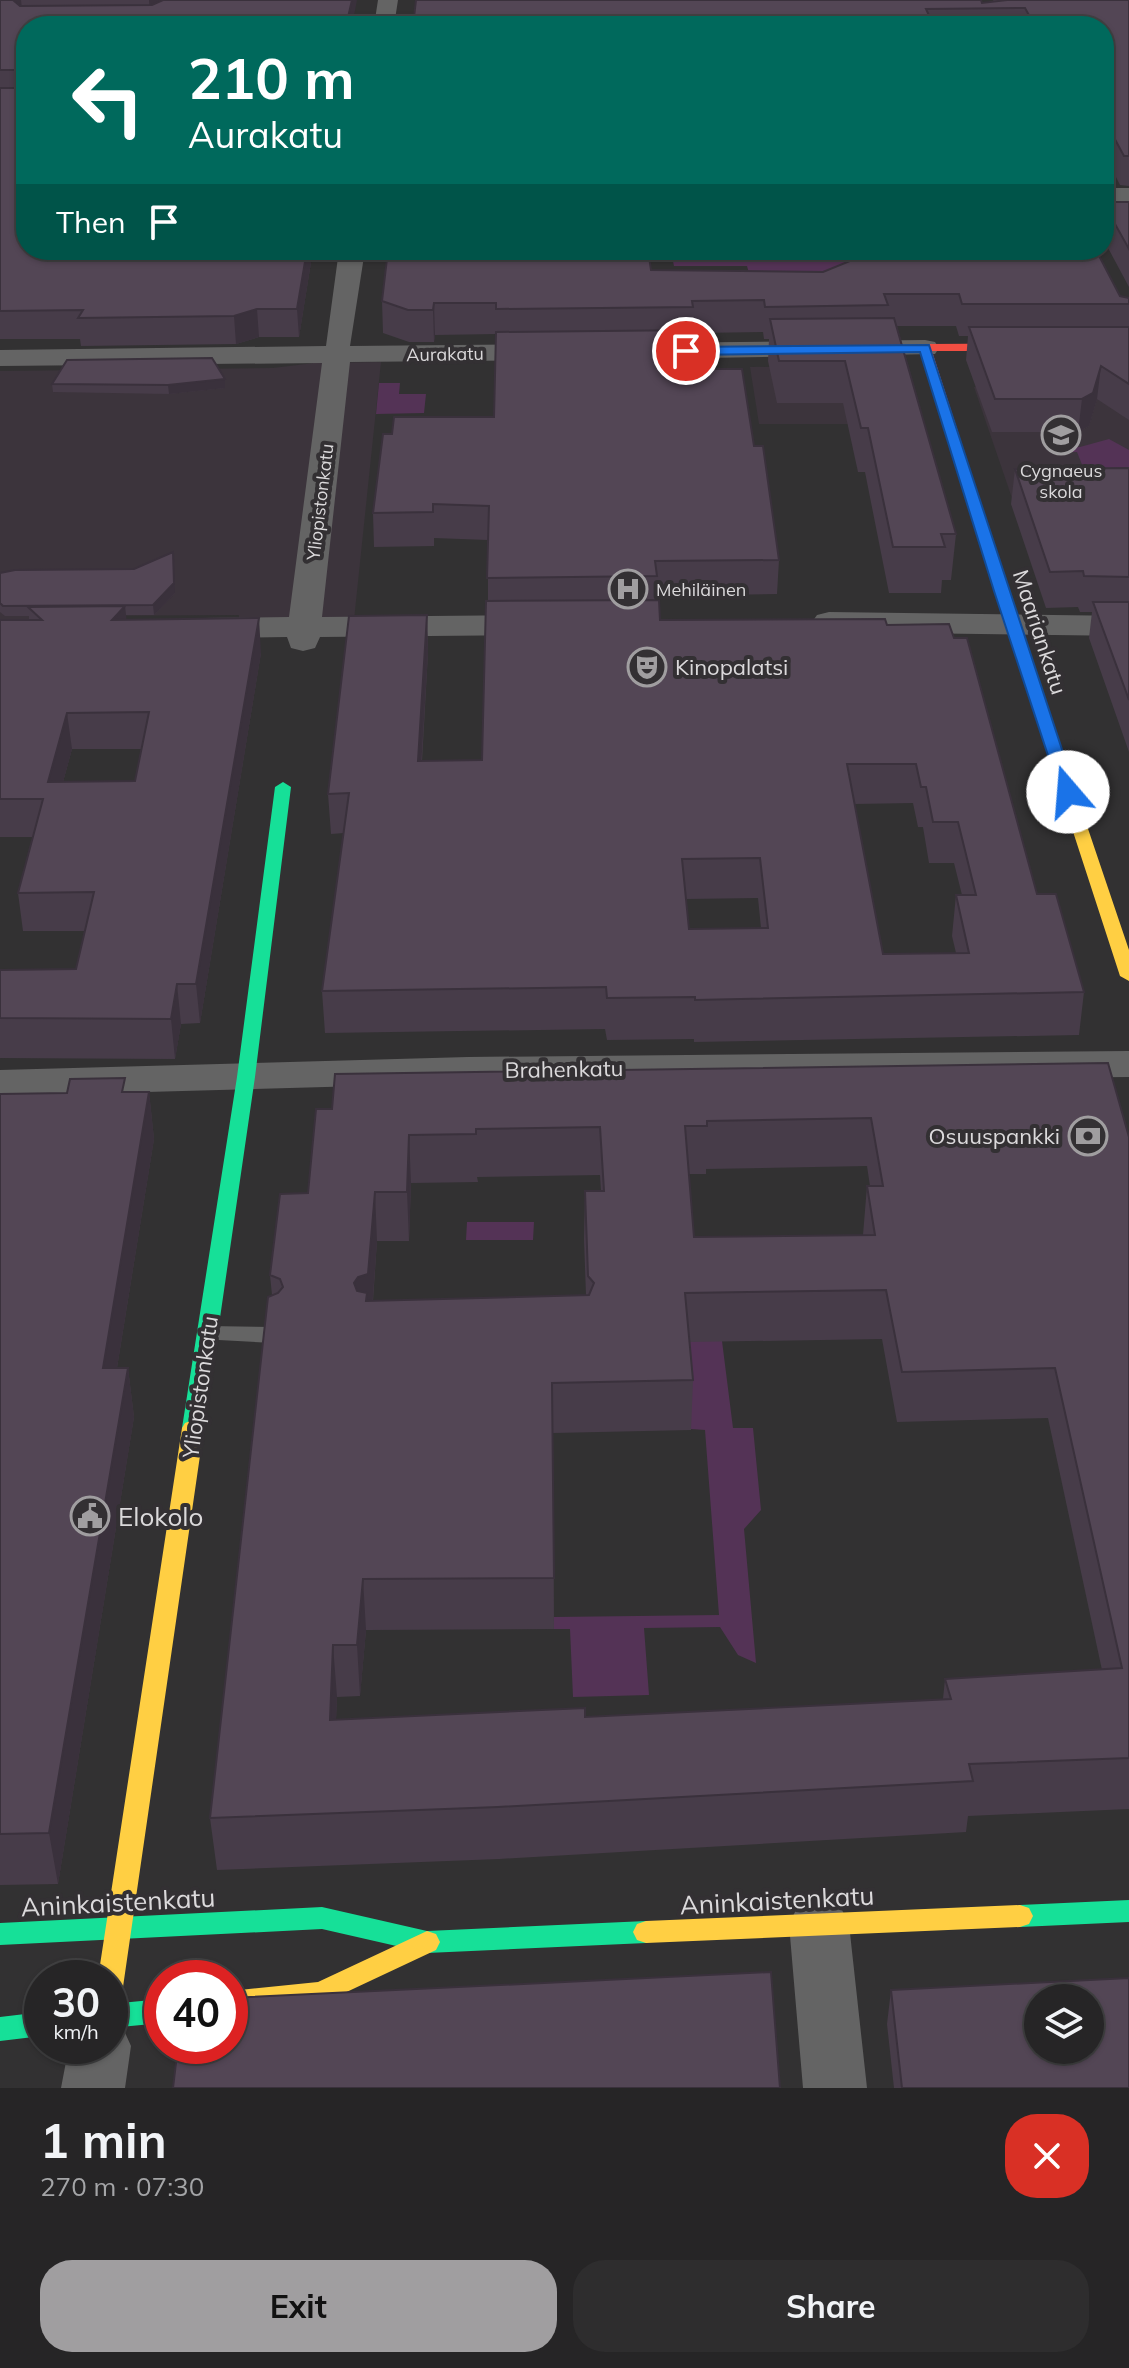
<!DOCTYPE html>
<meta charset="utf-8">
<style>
:root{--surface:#262526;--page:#2e2d2e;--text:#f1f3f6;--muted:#a4a5a7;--line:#424243;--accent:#a09ea0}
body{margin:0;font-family:Mulish,sans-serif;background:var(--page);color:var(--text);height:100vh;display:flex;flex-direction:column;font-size:30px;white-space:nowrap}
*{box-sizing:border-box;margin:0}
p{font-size:26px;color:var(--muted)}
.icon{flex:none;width:44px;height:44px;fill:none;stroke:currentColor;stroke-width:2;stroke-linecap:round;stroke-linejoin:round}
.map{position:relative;height:2088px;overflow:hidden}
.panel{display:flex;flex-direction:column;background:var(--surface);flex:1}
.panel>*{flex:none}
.top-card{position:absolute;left:16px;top:16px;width:1098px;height:244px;border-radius:32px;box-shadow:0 2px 6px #0004,0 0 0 2px var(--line);background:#00695c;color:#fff;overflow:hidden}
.buttons{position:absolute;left:1024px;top:1984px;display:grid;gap:16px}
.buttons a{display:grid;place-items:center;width:80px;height:80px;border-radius:50%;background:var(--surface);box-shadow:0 2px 6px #0004,0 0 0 2px var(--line);font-size:40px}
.speed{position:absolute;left:24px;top:1960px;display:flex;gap:16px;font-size:40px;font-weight:700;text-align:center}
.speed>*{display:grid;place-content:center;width:104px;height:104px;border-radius:50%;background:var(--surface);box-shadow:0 2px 6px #0004,0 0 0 2px var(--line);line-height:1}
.speed small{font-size:20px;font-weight:400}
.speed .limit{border:12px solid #d22;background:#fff;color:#111}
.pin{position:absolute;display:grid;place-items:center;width:68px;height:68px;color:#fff;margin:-34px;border:4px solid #fff;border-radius:50%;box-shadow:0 2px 8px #0007}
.me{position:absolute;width:88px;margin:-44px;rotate:342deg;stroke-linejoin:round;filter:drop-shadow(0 0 6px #0008)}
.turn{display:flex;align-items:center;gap:28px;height:168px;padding:0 40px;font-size:36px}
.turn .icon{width:104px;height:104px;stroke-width:2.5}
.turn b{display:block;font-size:56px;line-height:68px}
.then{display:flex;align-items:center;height:76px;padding:0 40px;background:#0003;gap:16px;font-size:30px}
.round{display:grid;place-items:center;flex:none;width:84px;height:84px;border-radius:32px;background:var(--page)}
.headline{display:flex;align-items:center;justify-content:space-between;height:136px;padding:0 40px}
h1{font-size:48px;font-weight:700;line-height:60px}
.cta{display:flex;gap:16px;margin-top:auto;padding:16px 40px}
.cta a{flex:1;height:92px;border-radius:32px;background:var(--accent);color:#111;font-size:32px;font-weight:700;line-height:92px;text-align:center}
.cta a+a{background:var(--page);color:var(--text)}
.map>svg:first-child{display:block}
.built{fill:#3c343c}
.green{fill:#543356}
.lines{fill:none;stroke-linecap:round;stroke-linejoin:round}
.lane{fill:#646464;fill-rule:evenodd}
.street{fill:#646464;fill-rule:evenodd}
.fast{fill:#16e098;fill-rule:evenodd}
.slow{fill:#ffcf43;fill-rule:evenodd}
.jam{fill:#f24e42;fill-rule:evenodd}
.wall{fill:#473c49;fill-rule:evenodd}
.shaded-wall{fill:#3a313c}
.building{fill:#534655;stroke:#3a313c;stroke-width:2;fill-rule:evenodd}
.route{fill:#1a73e8;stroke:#114b97;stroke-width:2}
.labels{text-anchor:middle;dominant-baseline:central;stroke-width:8;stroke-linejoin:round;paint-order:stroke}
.far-street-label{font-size:18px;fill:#dbd9db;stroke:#333033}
.far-poi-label{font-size:18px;fill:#dbd9db;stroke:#333033}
.street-label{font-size:22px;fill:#dbd9db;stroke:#333033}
.poi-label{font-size:22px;fill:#dbd9db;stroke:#333033;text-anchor:start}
.near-poi-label{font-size:26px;fill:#dbd9db;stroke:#333033;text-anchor:start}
.near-street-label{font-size:26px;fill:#dbd9db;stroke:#333033}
</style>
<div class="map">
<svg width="1129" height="2088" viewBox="0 0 1129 2088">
<rect width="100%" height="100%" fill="#323132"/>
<!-- built -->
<path class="built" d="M381,362L354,620L239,621V615L44,616L41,623H0V371L273,368L314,363Z
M860,366L909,424H759L750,367Z
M1129,369V512L1014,504L974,387Z"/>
<!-- green -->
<path class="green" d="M703,250H876L852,287L751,281L747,266H674L671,252Z
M379,383H400L399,394H426L424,413L376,414Z
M1109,439L1129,450V489L1089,482L1077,452H1050L1048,449L1080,447Z
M467,1222H534L533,1240H466Z
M683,1336L722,1341L733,1428H753L761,1510L744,1529L756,1663L738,1655L720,1627L644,1628L649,1695L573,1697L570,1629H554V1617L719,1615L705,1430L691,1429Z"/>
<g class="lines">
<!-- lane -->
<path class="lane" d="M208,1326L273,1327L281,1330L284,1335L281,1340L273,1343L200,1339L197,1334L200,1329Z"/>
<!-- street -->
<path class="street" d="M378,0H398L394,26H374Z
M1104,188H1129V202H1104Z
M339,250H365L350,346L551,344L561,346L565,352L561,358L551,360L350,362L322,617L543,615L555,618L560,625L555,632L543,635L320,637L315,648L303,651L291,648L287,637L201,638L189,635L184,628L189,621L201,618L289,617L322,363L0,366V350L326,346Z
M925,340L935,342L939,348L935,354L642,359L632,357L628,351L632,345L642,343Z
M829,612L1129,616V636L829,632L817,629L812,622L817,615Z
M1129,1051V1077L468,1083L0,1096V1070L468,1057Z
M819,1898L840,1906L849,1924L867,2088H803L789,1924L798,1906Z
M110,2022L122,2026L131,2046L125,2088H61L69,2046H110Z"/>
<!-- fast -->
<path class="fast" d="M283,782L291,787L255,1077L204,1428L201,1433H185L182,1428L237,1077L275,787Z
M1129,1900V1922L1020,1927L1011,1924L1007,1916L1011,1908L1020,1905Z
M322,1907L427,1931L646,1921L655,1924L659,1932L655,1940L646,1943L427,1953L322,1929L0,1945V1923Z
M162,1999V2023L110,2028V2004Z
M42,2012V2036L0,2041V2017Z"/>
<!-- slow -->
<path class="slow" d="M1030,674L1037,678L1129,950V981L1120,976L1023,678Z
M193,1420L201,1423L204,1428L123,1987L119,1995L110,1998V1978H98L182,1428L185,1423Z
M1020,1905L1029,1908L1033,1916L1029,1924L1020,1927L646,1943L637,1940L633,1932L637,1924L646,1921Z
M427,1931L436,1934L440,1942L436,1950L321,2004L230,2015V1991L318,1982Z"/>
<!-- jam -->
<path class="jam" d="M1129,343V351H932L1037,678L1030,682L1025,681L919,348L925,344Z"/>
</g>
<!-- wall -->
<path class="wall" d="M0,0H160L26,250H313L299,337H259L236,344L81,346L80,339H0Z
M993,0H1129V186L1120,185L1108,161H1104V26H413L982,3L994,2Z
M1104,202H1129V287L1107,246H1104Z
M842,250H1096L1120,296L1129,298V420L1097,399L1089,426L1078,432H992L966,360L968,336H959L956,326H897L956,534L951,580H942L941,593H889L865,472H858L843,403H777L768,361L769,339H764L763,332L697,333L703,369L754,446L779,560L777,594L656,596L660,620L887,625L1037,894L1084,992L1079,1035L694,1042V1039L607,1040L605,1029L325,1033L322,991L344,833L331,834L328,794L427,615L428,653L422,761L482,760L488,601V540L434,538V546L374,547L373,513L392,434L494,417L496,334L435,335L434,342H409L383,333L382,301L651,270L823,272L846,263ZM913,803L918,827H923L929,863H954L962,895H956L952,936L956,953L883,954L854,804ZM758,898L761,928L689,929L686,899Z
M67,360L225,388L169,394L53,392L52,384Z
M1129,468V752L1089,638L1092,612H1080L1078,607L1046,608L1011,504L1015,469Z
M0,573L175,593L154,615H126V619L261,653L200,1023L181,1024L175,1059L0,1058V970L76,969L85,931H23L18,893L33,837H0V620H29V616H5L0,612ZM72,749H141L135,781L63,782Z
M335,1074L1129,1137V1809L968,1816L966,1832L499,1859L217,1870L210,1818L272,1295L270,1275L308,1193L332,1109ZM867,1166L870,1186H867L863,1235L694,1237L689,1174H706V1169ZM600,1175L601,1191H585L584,1239L586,1295L373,1301L377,1241H409L411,1183L478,1182L477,1177ZM882,1339L897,1422L1048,1418L1102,1670L945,1679L943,1699L585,1717L336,1720L337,1697L360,1696L366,1630L554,1629L553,1433L691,1430L693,1380L690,1342Z
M149,1092L154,1139L117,1368H128L134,1417L58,1884L0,1885V1094Z
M891,1990L1129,2088H894L887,2024Z"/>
<!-- shaded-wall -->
<path class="shaded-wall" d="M13,0H21L23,17Z
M149,0H160L150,16Z
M352,0H357L352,26H346Z
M307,250H313L299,337L297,309Z
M434,303L435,335L434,342L433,310Z
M257,309L259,337L236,344L234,316Z
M1101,366L1097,399L1089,426L1078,432L1082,399Z
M225,379V388L169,394L168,385Z
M173,552L175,593L154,615L153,605Z
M125,606L129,641L112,620Z
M427,615L428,653L419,800L418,761Z
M259,618L261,653L200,1023L196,984Z
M67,713L72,749L53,819L48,782Z
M177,984L181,1024L175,1059L171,1019Z
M149,1092L154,1139L109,1417L103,1368Z
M409,1135L411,1183L409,1241L407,1192Z
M375,1192L377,1241L371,1323L354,1283Z
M128,1368L134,1417L58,1884L49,1833Z
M363,1579L366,1630L360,1696L357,1645Z
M333,1645L337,1697L334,1772L330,1720Z"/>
<!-- building -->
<path class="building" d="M0,0H13L20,6L152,5L163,0H352L346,26H26V250H307L297,309H257L234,316L78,318L83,310L0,311V88H25V70H0Z
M416,0H981L982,3L1007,0H1129V156H1124L1111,132H1104V26H1035L1025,8L926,9L934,26H413Z
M1104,202H1129V249L1110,215L1104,216Z
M388,250H648L651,270L823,272L855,259L852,250H1096L1120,296L1129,298V304H962L959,294H884L888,305L765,307L764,300L692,301L693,307L496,309V303H434L433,310H408L382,301Z
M894,318L956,534H941L945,547H893L868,428H861L845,361H779L770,319Z
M969,327H1129V384L1101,366L1093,393L1082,399H995Z
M696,330L703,369H742L754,446H763L779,560L655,561L657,576L487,578L489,506L433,504V512L373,513L383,434H392L394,417H494L496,332Z
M212,358L225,379L168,385L52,384L67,360Z
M1129,468V577L1084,576L1083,571L1050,572L1015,469Z
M173,552L174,583L153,605L3,606L0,603V573L15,570L134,569Z
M659,600L660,620L885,619L887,625L949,624L954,638H967L1037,894H1056L1084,992L695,1000V997L607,998L606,987L322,991L349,793L328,794L349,616L427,615L418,761L482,760L486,601ZM847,764H916L921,787H926L933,822H958L976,895H956L969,953L883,954ZM760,858L768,928L689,929L682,859Z
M1093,602H1129V700Z
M125,606L112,620L259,618L196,984H177L171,1019L0,1018V970L76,969L94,892L18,893L43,799H0V620H42L28,607ZM149,712L135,781L48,782L67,713Z
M1108,1063L1129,1137V1758L969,1764L973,1781L498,1807L210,1818L268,1297L278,1293L283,1287L280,1279L270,1275L280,1194L308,1193L316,1109H332L335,1074ZM871,1118L883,1186H867L875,1235L694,1237L685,1126H707V1121ZM600,1127L604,1191H585L588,1276L594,1283L589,1295L366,1301L367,1293L357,1291L354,1283L358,1277L368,1274L375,1192H407L409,1135L476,1134V1129ZM886,1290L902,1372L1055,1368L1122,1668L945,1679L951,1699L585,1717V1708L330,1720L333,1645H357L363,1579L554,1578L552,1383L693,1380L685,1293Z
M125,1078L122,1092H149L103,1368H128L49,1833L0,1834V1094L67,1093L70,1079Z
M771,1972L780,2088H173L178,2046H230V1998Z
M1129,1978V2088H902L891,1990ZM1038,1998H1090V2050H1038Z"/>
<!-- route -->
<path class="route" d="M929,345L1076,792L1074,796L1068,797L1060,792L994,591L920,352L686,355L680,351L686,347Z"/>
<!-- icons -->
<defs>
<symbol id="school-ring" viewBox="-11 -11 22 22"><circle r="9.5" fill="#333033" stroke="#a09ea0" stroke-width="1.5"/><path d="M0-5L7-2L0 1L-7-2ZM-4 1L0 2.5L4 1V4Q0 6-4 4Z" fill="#a09ea0"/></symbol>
<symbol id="hospital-ring" viewBox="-11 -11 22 22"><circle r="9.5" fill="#333033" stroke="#a09ea0" stroke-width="1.5"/><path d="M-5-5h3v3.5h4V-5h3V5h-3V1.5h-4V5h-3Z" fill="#a09ea0"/></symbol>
<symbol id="theatre-ring" viewBox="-11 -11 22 22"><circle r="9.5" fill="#333033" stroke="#a09ea0" stroke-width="1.5"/><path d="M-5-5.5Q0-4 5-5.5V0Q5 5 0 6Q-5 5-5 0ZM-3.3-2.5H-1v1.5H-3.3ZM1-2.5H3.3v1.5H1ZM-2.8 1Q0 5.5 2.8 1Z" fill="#a09ea0"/></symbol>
<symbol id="bank-ring" viewBox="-11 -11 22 22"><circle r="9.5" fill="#333033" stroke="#a09ea0" stroke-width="1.5"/><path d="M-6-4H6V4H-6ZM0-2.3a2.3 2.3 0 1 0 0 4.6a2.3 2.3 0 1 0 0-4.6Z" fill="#a09ea0"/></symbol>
<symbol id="civic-ring" viewBox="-11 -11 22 22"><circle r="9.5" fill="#333033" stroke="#a09ea0" stroke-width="1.5"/><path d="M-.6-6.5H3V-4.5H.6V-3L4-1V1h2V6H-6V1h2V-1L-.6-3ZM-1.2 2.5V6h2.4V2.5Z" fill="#a09ea0"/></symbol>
</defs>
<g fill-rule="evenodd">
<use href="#school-ring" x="1039" y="413" width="44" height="44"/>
<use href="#hospital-ring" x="606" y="567" width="44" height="44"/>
<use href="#theatre-ring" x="625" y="645" width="44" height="44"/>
<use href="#bank-ring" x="1066" y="1114" width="44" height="44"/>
<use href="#civic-ring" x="68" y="1494" width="44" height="44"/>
</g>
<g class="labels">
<!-- far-street labels -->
<g class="far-street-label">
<text transform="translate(445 354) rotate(-1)">Aurakatu</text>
<text transform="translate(320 502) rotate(-83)">Yliopistonkatu</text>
</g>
<!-- far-poi labels -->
<g class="far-poi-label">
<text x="1061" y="470">Cygnaeus<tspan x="1061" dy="21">skola</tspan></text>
<text x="656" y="589" text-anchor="start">Mehiläinen</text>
</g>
<!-- street labels -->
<g class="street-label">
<text transform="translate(1040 632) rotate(72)">Maariankatu</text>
<text transform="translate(564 1069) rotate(-1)">Brahenkatu</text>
<text transform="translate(200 1387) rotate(-82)">Yliopistonkatu</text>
</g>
<!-- poi labels -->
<g class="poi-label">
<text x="675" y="667">Kinopalatsi</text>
<text x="1060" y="1136" text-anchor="end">Osuuspankki</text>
</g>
<!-- near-poi labels -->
<g class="near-poi-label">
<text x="118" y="1516">Elokolo</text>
</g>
<!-- near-street labels -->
<g class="near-street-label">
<text transform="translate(777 1900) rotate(-3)">Aninkaistenkatu</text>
<text transform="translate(118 1902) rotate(-3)">Aninkaistenkatu</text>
</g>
</g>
</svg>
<div class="buttons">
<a><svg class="icon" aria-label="layers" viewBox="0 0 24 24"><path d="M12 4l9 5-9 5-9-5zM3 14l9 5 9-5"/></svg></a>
</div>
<div class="speed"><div>30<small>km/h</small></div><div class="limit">40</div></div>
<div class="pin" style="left:686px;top:351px;background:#d93025"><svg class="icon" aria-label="arrive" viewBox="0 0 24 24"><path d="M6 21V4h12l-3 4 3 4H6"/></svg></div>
<svg class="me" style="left:1068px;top:792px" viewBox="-20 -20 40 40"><circle r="19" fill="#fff"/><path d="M0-13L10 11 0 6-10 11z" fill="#1a73e8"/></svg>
<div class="top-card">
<div class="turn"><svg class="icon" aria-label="left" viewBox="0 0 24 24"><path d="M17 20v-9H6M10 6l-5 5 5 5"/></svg><div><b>210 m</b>Aurakatu</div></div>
<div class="then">Then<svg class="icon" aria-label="arrive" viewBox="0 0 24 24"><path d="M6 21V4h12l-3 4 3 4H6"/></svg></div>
</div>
</div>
<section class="panel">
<div class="headline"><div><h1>1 min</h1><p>270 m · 07:30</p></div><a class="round" style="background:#d93025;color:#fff"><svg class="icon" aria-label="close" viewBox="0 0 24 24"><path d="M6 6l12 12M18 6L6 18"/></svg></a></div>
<div class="cta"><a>Exit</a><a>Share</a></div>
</section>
